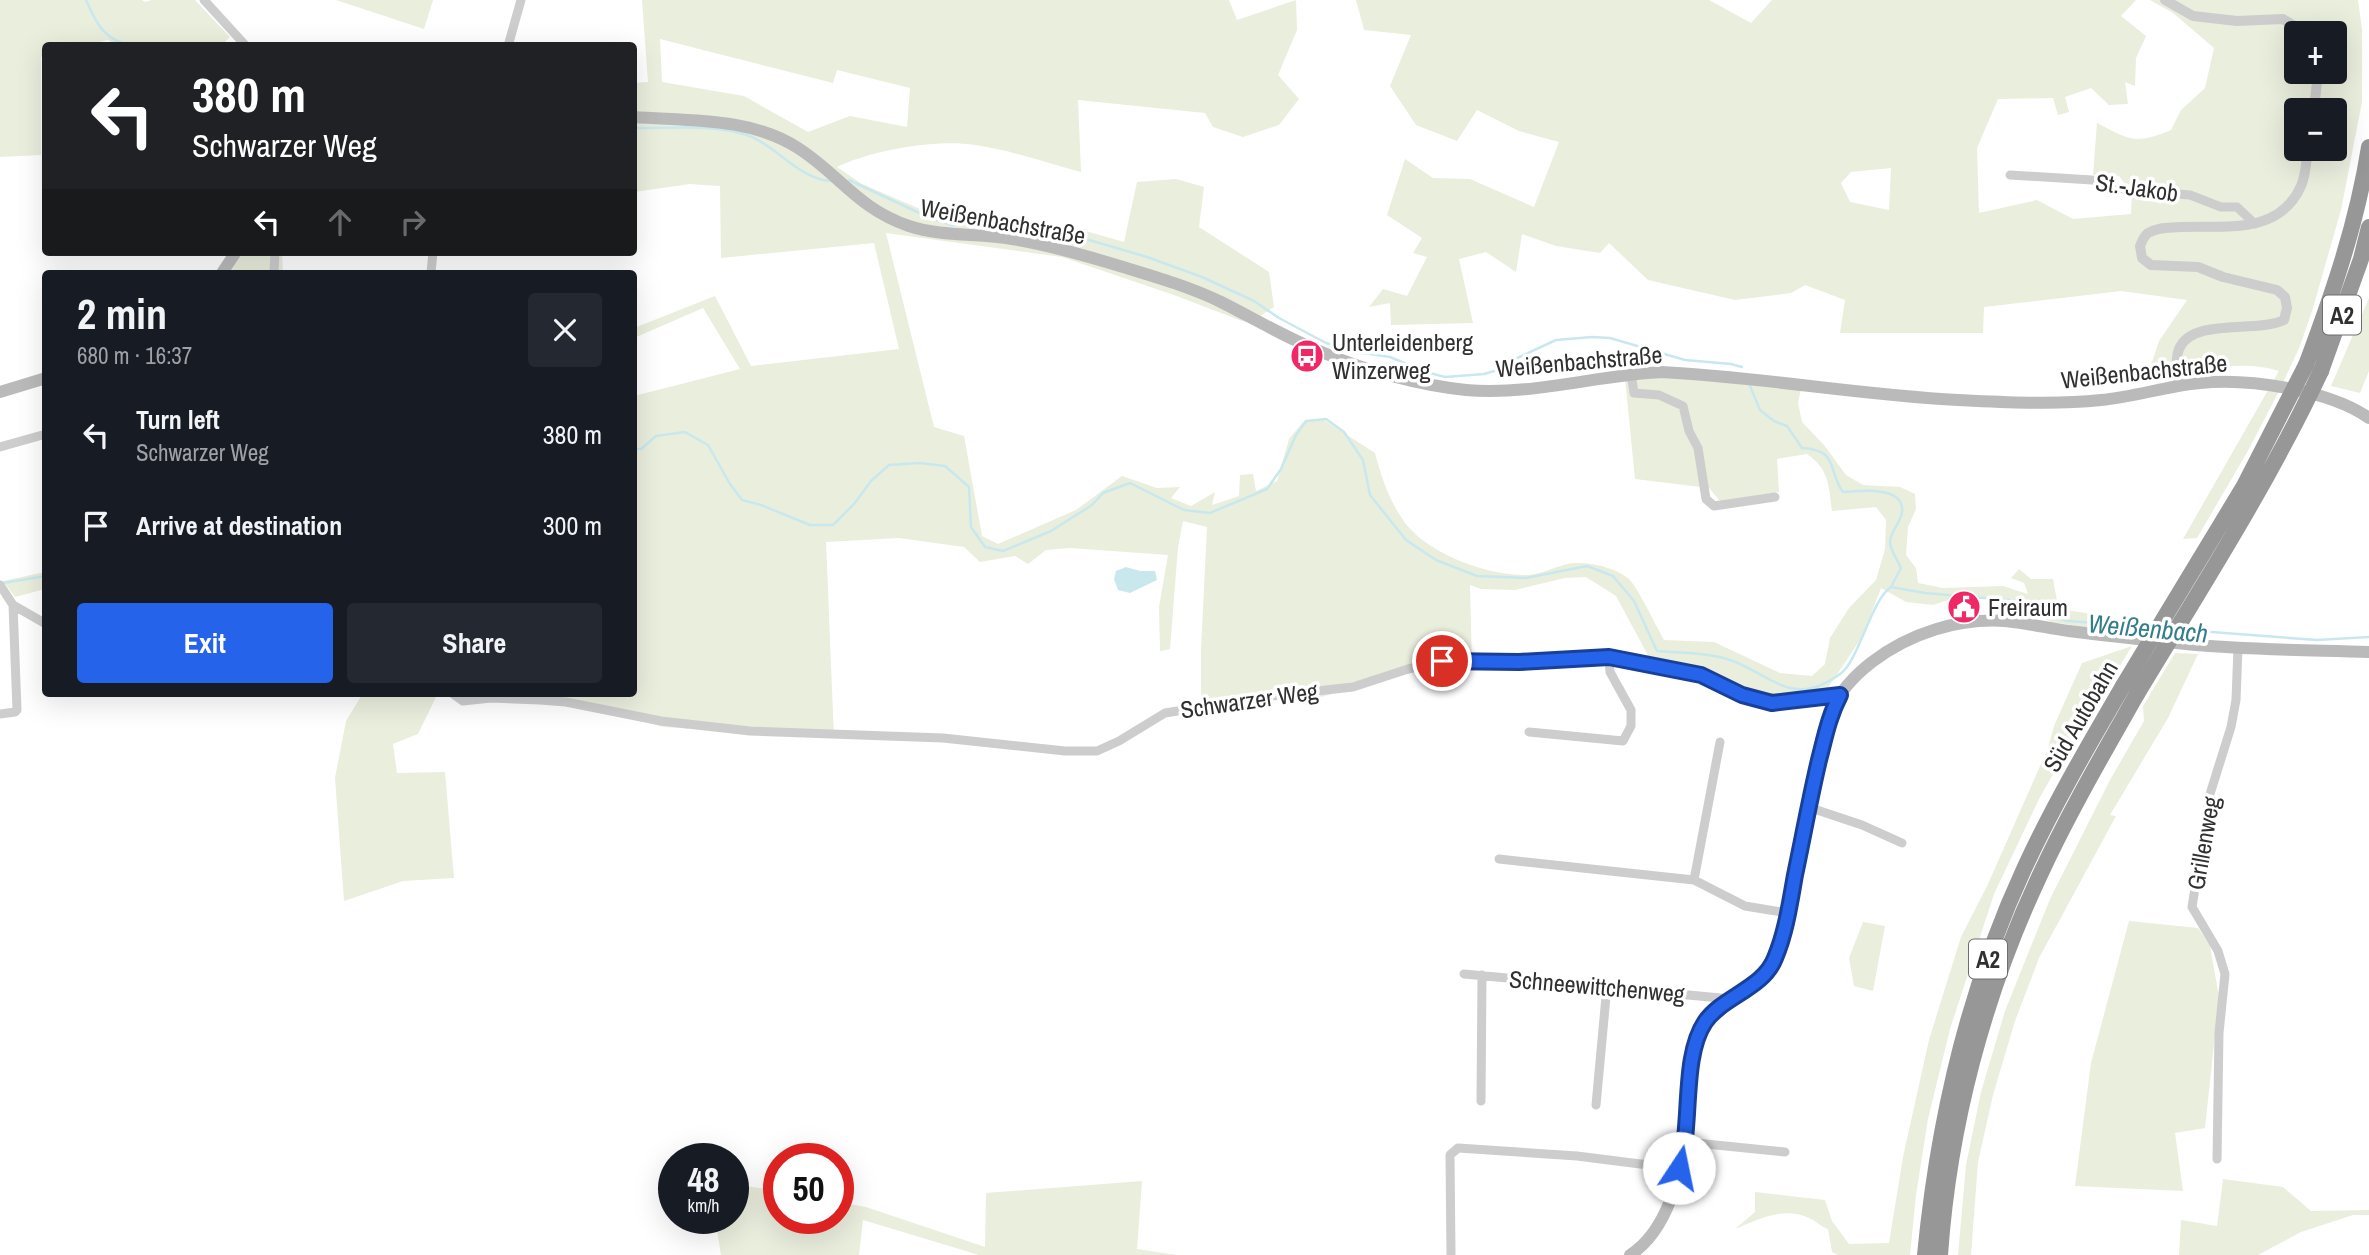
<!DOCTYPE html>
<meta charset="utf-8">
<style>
:root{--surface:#171b24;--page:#242831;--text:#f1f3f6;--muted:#9ea1a6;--accent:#2563eb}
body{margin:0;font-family:"Archivo Narrow",sans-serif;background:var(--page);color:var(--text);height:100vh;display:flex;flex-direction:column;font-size:26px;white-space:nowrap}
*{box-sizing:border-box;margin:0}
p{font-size:23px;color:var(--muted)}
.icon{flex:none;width:38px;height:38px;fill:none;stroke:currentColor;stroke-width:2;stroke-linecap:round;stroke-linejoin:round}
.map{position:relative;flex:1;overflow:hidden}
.drawer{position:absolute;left:42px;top:270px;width:595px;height:427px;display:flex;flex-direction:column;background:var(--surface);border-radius:7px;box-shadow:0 7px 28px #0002}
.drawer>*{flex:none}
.top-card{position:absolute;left:42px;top:42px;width:595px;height:214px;border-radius:7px;box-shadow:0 7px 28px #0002;background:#202124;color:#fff;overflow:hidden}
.controls{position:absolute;left:2284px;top:21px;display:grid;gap:14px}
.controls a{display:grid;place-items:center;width:63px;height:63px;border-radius:7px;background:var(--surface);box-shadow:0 7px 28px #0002;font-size:35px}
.speed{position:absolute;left:658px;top:1143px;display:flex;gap:14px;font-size:35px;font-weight:700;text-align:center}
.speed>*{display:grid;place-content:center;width:91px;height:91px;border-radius:50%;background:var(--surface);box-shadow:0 7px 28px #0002;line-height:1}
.speed small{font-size:18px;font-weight:400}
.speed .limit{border:10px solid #d22;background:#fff;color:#111}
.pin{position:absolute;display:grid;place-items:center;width:60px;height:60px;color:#fff;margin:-30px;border:4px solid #fff;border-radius:50%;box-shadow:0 2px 7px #0007}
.me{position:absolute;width:77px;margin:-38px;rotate:11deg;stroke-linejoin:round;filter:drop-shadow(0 0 5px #0008)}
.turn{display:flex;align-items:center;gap:24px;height:147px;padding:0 35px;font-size:32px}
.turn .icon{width:91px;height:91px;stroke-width:2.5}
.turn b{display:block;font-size:49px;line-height:60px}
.lanes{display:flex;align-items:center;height:66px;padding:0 35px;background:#0003;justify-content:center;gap:35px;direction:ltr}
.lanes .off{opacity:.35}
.round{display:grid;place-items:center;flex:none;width:74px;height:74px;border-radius:7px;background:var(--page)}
.summary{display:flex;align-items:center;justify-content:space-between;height:119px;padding:0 35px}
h1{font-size:42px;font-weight:700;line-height:52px}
.cta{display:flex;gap:14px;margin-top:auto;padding:14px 35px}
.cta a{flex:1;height:80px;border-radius:7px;background:var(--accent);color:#fff;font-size:28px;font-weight:700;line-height:80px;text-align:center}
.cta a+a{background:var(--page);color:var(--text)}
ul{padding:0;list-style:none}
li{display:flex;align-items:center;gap:21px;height:91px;padding:0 35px}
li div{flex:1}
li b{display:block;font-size:26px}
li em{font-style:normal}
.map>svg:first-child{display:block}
.green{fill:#eaeedd;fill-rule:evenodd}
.water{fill:#c9e8ee}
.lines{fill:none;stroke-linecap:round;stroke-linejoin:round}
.stream{stroke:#c9e8ee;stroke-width:2.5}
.minor{stroke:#cdcdcd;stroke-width:9}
.tertiary{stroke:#cdcdcd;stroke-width:10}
.secondary{stroke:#bababa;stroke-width:12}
.motorway{stroke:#979797;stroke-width:16}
.motorway-bridge{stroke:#979797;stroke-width:16}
.route-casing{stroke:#184099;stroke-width:18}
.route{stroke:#2563eb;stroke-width:12}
.labels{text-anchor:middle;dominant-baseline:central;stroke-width:7;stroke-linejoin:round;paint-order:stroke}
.shield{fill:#fff;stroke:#6e6e6e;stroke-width:2}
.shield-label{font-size:23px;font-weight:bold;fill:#303030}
.street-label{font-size:24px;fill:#303030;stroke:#fff}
.poi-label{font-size:24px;fill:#303030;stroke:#fff;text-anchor:start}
.water-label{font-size:26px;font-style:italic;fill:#347d8a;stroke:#fff}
</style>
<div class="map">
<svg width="2369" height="1255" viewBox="0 0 2369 1255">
<rect width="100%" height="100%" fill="#fff"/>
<!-- green -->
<path class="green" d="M0,0H142L145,2L152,0H195L230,37L221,46H118L108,40L86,45L46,46L45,55L41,57V155L0,157Z
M336,0H433L424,29Z
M642,0H1229L1237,20L1296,0L1297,30L1278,75L1299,99L1279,125L1243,137L1213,127L1205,113L1078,100L1081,172C1046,163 1011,150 975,145C936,139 873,150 837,167L862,184L934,215L962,221L978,215L1016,218L1075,228L1124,242L1137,182L1176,179L1204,187L1199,227L1269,272L1274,307L1251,322L1242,321L1174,295L1062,257L886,233L934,427L964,436L982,536L998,544L1076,510L1122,476L1157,488L1180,487L1171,498L1191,506L1215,492L1212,505L1239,496L1240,475L1253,474L1256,491L1277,481L1289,439L1303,422L1324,420L1375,453C1381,476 1388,497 1401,517C1423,553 1487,576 1528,575C1544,574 1559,564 1574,563C1591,562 1618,568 1630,580C1639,590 1656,626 1664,640L1714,642L1780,673L1812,676L1825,664L1830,638L1849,608L1876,580L1885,549L1886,520L1876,507L1832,511C1829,486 1829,469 1807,454L1777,459L1779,492L1720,501L1709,488L1635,479L1625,378L1673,375L1801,389L1798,403L1802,422L1824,445L1846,475L1863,485L1900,487L1915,494L1916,509L1908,527L1906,555L1916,568L1918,583L1943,588L2003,586L2028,594L2024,583L2011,578L2019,569L2031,579H2053L2058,606L2067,610L2134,621L2136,635L2052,622L1997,597L1954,598L1933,605L1906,602L1881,588L1862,637L1826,691L1793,698L1749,693L1702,669L1650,659L1616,596L1586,577L1565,578L1515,590L1481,589L1470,585L1472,667L1426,669L1317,698L1311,688L1201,703V649L1207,527L1183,521L1178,547L1170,649L1160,651L1159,607L1168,555L1070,548L1046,550L1028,564L1015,556L980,562L964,547L899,538L826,542L834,738L664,727L542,696V693H634V396L740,369L703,308L634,338V328L715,296L751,366L899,349L874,243L721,258L720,186L690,184L634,192V83L648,82ZM660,39L833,83L837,70L910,88L907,127L850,116L808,132L744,96L662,82Z
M1356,0H1709L1751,23L1772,0H2136L2121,16L2146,36L2136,58L2135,86L2125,82L2128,104L2109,105L2091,88L2065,97L2069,112L2058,115L2053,98L1998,99L1977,148L1979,213L2037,200L2073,219L2131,214L2132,193L2119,176L2093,175L2097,123C2130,140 2135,145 2171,130L2181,110L2205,88L2214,48L2173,13L2150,0H2358L2362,29V102L2341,210L2313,308L2300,346L2278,393L2249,449L2197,538L2183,539L2279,371C2238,358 2187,373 2146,380L2159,341L2187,300L2121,291L1984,307L1983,333H1840L1845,300L1805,285L1791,293L1735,300L1648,280L1609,243L1600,253L1556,246L1522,234L1516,272L1486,252L1459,259L1473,323L1391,325L1390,303L1369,307L1383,289L1407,296L1427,257L1413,253L1422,238L1387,215L1405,159L1433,178L1470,179L1534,207L1559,142L1519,131L1477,110L1457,141L1416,125L1390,86L1411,35L1364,30ZM2296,33H2334V72H2296ZM2296,110H2334V149H2296ZM1891,168L1889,210L1850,202L1841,183L1851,172Z
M243,252H282L283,273H230Z
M2369,298V371L2360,393L2331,386Z
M45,572V589L15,597L3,581Z
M2132,646L2107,687L2100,692L2040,797L1994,894L1950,1029L1928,1119L1916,1195L1910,1255H1838L1832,1252L1828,1229C1820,1226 1816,1221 1809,1218C1783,1206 1759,1219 1735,1229L1755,1212V1192L1825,1200L1832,1221L1849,1244L1889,1243L1903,1157L1929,1040L1961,937L1988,884L2048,748L2054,726L2082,663Z
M2175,653L2198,654L2168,718L2110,815L2116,816L2039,958L2015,1021L1993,1095L1978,1162L1971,1255H1958L1966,1165L1981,1092L2005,1011L2050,899L2110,780L2144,721L2143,706Z
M363,693H438L418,734L393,744L397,773L445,772L454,878L403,881L344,901L335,778L346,721Z
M2129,921L2198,928L2210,946L2219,997L2205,1128L2175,1133L2183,1191L2075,1186L2091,1063Z
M1863,922L1885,926L1873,991L1854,986L1849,958Z
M2223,1179L2283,1187L2311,1211L2369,1210V1215H2353L2301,1232L2258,1255H2179L2181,1220L2217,1226Z
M1142,1181L1137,1249L1177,1255H979L863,1220L859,1255H721L715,1218H733V1184L779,1191V1218H838V1202L866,1207L985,1247L986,1193Z"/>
<!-- water -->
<path class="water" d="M1126,567L1140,571H1155L1157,580L1130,593L1118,590L1114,579L1116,571Z"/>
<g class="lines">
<!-- stream -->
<path class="stream" d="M86,0C97,25 105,42 135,46
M634,128C671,129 716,123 752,137C779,149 800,179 831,181
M849,180L928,217L952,225L979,222L1055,230L1147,257L1202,277L1254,301L1279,318L1326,343L1363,353L1390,357L1426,372L1445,377L1484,374L1501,369L1513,360L1556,340L1592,337L1610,338L1685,360L1731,364L1742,367
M1750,386L1760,410L1774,421L1787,426L1802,448C1840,450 1827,471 1843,492C1858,491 1905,485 1902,512C1901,523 1890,531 1890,543C1891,551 1898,561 1901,568L1891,587
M634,449H641L656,436L685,432L708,445L730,484L742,500L761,505L810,525H833L854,504L871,481L889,465L920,463L945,466L969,487L971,527L985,547L1003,551L1051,531L1092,505L1103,493L1130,483L1184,510L1210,513L1267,489L1281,469L1296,435L1306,421L1326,419L1344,432L1363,460L1370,495L1406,540L1436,560L1477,576L1526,578L1587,566L1613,576L1634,601L1657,651C1679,653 1705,652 1727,659C1760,668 1785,701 1821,685C1830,681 1841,675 1847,667C1862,647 1873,599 1891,587L1925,593L2019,601L2040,614L2068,621L2150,627
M3,583L46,576
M2185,630L2317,640L2369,637"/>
<!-- minor -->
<path class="minor" d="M204,0L246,46
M508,46L521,0
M2010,175L2092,180L2127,190L2190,195L2221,207H2237L2255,224
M274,273L275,252
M431,273L433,252
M1631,373L1634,393L1659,395L1683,406L1689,431L1698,448L1706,499L1714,506L1775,497
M0,447L46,434
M0,585L13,605L46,624
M452,693L463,701L491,698L540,700L566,702L661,721L750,731L943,738L1065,751H1097L1119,741L1165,713L1272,696L1353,687L1408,669L1442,661L1519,662L1609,657L1701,675L1742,695L1772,703L1841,694
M0,714L15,712L17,710L13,605
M1529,732L1623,741L1631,726V710L1610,672L1609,657
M1808,807L1862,825L1902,843
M1499,859L1694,880L1745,906L1788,913
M1694,880L1720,742
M1464,974L1731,999
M1481,1101L1482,975
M1596,1105L1607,986
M1686,1142L1785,1152
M2217,1159L2219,1033L2225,974L2218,951L2192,907L2210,794L2231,727L2236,700L2238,648
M1451,1255L1450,1155L1458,1148L1577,1156L1680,1169"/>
<!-- tertiary -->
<path class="tertiary" d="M2165,0L2193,16L2237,21L2283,19L2306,33
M2314,110L2318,72
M2179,386C2178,374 2174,358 2180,347C2195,318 2256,333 2284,320L2287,308L2285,297L2277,290L2223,277L2198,267L2151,265L2142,258L2140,246C2142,241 2144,236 2148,233C2158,227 2169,228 2180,227C2223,225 2279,236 2301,186C2306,175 2306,161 2308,149"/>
<!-- secondary -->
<path class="secondary" d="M634,117C688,121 750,117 798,148C840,175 857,208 909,226C942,237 977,233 1012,239C1049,245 1087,256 1123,267C1156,277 1190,287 1221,302C1255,319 1288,339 1324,353C1367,371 1419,385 1466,390C1531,396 1597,375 1662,372C1761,377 1859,395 1958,400C2005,402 2054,405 2101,400C2134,397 2167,386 2200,383C2248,378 2329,390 2369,418
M222,273L236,252
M0,392L46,378
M1630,1255C1674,1227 1685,1155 1689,1107C1690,1091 1690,1075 1693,1060C1704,996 1743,1006 1772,963C1778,956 1779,945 1782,936C1798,879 1805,820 1819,763C1822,746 1824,726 1831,711C1840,691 1855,675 1872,662C1910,633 1958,618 2005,621C2026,623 2048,628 2069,631C2108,636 2147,640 2186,644C2247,650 2308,650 2369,652"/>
<!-- motorway -->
<path class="motorway" d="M2306,365C2333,293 2357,223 2369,147
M2321,371L2361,259L2369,227
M1925,1255C1938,1121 1967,992 2024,869C2053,806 2088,746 2123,686
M1940,1255C1949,1125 1984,995 2039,877C2068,814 2103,754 2137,694"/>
<!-- motorway-bridge -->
<path class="motorway-bridge" d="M2123,686L2244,486L2306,365
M2137,694C2201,588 2268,484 2321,371"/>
</g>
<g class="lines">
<defs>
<path id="route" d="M1442,661L1519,662L1609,657L1701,675L1742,695L1772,703L1840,695C1829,716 1825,737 1819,760C1810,798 1803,837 1795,875C1790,903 1786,932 1775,958C1763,989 1723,996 1705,1022C1681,1058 1693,1126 1679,1168"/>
</defs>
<!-- route casing -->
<use href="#route" class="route-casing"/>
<!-- route -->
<use href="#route" class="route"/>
</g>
<!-- icons -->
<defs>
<symbol id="bus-disc" viewBox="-11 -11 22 22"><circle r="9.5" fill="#f02966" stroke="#fff"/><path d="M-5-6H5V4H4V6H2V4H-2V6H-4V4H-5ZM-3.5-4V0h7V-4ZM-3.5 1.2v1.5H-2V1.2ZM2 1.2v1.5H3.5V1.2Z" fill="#fff"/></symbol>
<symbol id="civic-disc" viewBox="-11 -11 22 22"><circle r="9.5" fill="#f02966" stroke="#fff"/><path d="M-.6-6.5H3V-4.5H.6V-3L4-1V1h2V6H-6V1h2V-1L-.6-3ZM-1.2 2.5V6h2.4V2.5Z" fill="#fff"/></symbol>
</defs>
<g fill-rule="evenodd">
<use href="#bus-disc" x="1288" y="337" width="38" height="38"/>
<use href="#civic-disc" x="1945" y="588" width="38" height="38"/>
</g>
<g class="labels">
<!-- shield labels -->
<g class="shield">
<rect x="2323" y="295.5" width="38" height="39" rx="5"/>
<rect x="1969" y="939.5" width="38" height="39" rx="5"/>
</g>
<g class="shield-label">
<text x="2342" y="315">A2</text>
<text x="1988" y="959">A2</text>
</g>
<!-- street labels -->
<g class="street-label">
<text transform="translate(2137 187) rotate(8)">St.-Jakob</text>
<text transform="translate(1003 221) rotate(10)">Weißenbachstraße</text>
<text transform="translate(1579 361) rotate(-5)">Weißenbachstraße</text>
<text transform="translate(2144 371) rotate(-6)">Weißenbachstraße</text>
<text transform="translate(1249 700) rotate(-8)">Schwarzer Weg</text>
<text transform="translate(2080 716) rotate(-60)">Süd Autobahn</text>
<text transform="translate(2203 843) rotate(-80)">Grillenweg</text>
<text transform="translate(1597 986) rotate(5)">Schneewittchenweg</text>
</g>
<!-- poi labels -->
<g class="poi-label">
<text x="1332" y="342">Unterleidenberg<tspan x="1332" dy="28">Winzerweg</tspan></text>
<text x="1988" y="607">Freiraum</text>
</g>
<!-- water labels -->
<g class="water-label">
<text transform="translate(2148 628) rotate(5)">Weißenbach</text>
</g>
</g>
</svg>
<div class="controls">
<a>+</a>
<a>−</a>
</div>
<div class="speed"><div>48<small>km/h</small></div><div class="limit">50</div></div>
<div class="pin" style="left:1442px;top:661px;background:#d93025"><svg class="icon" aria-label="arrive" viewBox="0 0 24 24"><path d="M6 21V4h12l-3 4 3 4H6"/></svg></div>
<svg class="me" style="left:1679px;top:1168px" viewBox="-20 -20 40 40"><circle r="19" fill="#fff"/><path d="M0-13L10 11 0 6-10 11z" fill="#2563eb"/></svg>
<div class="top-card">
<div class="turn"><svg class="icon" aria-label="left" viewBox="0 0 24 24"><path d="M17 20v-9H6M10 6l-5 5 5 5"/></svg><div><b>380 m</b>Schwarzer Weg</div></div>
<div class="lanes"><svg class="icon" aria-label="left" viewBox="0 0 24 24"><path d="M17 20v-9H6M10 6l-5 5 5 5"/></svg><svg class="icon off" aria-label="ahead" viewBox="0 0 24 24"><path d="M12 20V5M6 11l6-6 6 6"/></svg><svg class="icon off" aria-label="right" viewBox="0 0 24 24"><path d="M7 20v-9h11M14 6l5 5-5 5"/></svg></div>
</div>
<section class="drawer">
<div class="summary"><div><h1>2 min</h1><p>680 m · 16:37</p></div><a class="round"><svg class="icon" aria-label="close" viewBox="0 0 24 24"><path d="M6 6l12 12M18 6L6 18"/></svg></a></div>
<ul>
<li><svg class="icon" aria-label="left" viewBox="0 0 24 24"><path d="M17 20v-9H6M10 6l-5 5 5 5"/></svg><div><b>Turn left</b><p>Schwarzer Weg</p></div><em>380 m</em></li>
<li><svg class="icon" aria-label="arrive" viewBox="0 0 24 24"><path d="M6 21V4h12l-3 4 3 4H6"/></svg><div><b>Arrive at destination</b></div><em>300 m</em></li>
</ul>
<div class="cta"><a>Exit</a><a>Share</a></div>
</section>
</div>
